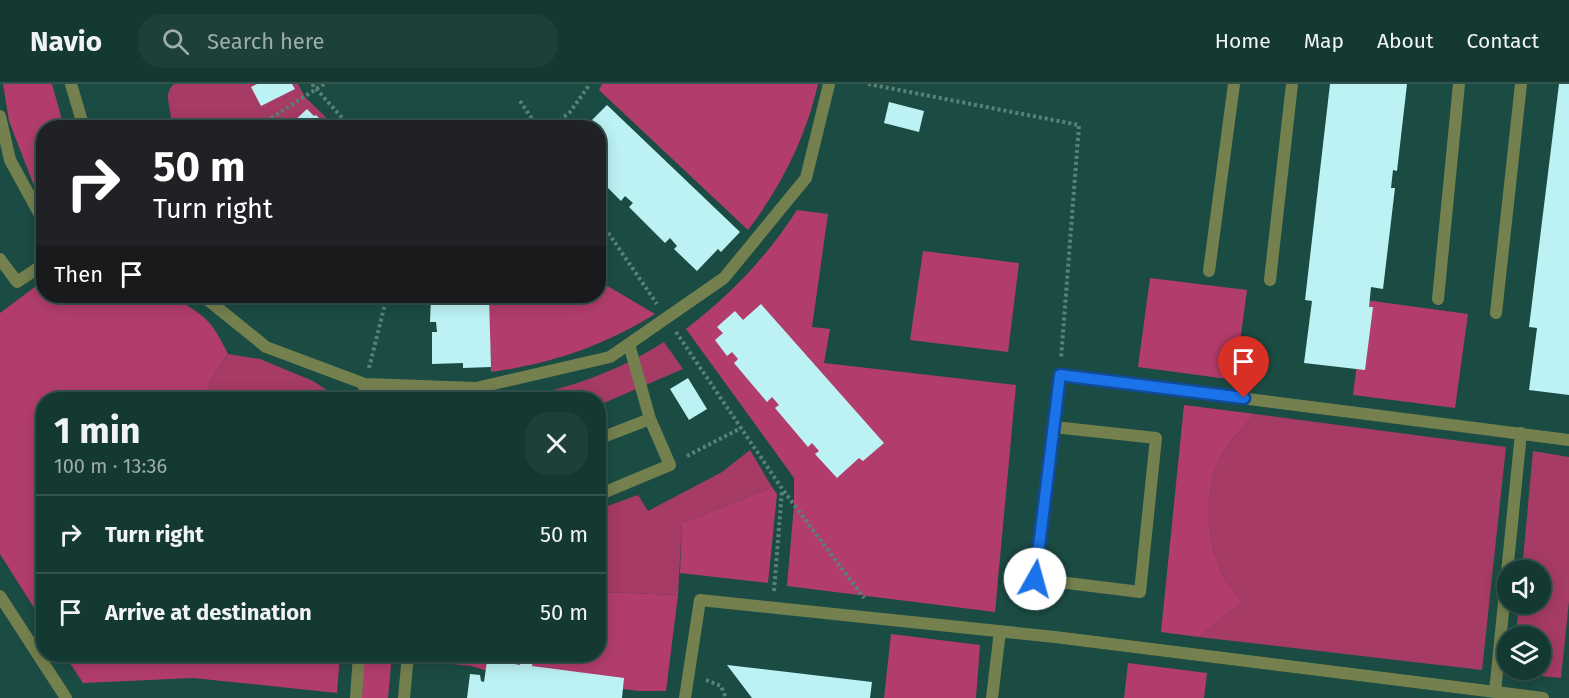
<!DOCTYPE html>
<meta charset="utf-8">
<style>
:root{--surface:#143932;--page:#1d403a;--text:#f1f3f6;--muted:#9dacac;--line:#33534d}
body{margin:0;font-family:"Fira Sans",sans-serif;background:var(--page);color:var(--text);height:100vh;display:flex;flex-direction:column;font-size:22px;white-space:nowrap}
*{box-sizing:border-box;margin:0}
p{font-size:20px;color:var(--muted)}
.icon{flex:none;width:33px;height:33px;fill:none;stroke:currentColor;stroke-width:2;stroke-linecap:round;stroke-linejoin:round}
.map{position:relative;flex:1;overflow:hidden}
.panel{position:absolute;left:36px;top:308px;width:570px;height:270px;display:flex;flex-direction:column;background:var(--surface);border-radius:24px;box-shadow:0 3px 15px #0003,0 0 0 2px var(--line)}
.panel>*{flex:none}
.banner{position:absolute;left:36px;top:36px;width:570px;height:183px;border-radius:24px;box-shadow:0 3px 15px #0003,0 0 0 2px var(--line);background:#202124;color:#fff;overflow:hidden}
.buttons{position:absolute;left:1497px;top:476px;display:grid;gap:12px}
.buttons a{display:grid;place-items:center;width:54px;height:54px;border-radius:50%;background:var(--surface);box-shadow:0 3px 15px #0003,0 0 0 2px var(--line);font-size:30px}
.pin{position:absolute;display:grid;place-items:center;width:51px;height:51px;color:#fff;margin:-62px -26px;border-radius:50% 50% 50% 0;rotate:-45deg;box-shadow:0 0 6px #0007}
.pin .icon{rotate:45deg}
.me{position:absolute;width:66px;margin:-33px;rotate:7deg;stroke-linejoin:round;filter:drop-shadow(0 0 4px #0008)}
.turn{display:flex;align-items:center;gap:21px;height:126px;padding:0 18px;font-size:27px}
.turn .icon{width:78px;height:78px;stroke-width:2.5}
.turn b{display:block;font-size:42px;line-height:51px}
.then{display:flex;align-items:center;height:57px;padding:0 18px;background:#0003;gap:12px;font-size:22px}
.round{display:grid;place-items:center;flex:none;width:63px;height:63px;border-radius:24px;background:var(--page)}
.summary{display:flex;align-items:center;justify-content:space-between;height:102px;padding:0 18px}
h1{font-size:36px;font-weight:700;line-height:45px}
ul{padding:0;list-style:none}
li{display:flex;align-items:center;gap:18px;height:78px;padding:0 18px;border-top:2px solid var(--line)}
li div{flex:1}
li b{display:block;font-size:22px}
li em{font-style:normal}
header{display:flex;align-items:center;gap:36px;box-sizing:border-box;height:84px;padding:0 30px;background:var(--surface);border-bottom:2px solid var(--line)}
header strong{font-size:28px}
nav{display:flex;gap:33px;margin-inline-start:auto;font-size:21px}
.search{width:420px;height:54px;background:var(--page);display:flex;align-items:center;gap:15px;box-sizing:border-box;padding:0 21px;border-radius:24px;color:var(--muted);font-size:22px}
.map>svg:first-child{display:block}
.green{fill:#a63b65}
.forest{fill:#b23d6c}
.building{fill:#bcf2f4}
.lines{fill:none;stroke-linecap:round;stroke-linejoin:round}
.path{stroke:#598179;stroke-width:4;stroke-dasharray:3 3;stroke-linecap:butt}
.service{stroke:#75804f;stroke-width:12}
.route-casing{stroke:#114b97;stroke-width:15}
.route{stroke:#1a73e8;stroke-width:10}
</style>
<header>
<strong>Navio</strong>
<div class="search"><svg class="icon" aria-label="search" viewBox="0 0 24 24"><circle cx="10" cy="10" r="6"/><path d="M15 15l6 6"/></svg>Search here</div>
<nav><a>Home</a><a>Map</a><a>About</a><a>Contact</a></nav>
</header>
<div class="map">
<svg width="1569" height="614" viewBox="0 0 1569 614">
<rect width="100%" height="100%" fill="#1b4c43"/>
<!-- green -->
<path class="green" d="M174,0H298L305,13L336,43H169C176,30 160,12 174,0Z
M664,258L683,285L599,321L598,315H509C564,307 617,288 664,258Z
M228,270L260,275L313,297L340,315H205L209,300Z
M1255,330L1506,363L1482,586L1199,553L1242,518C1236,509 1228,501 1223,491C1206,458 1204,407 1220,374C1229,357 1242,344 1255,330Z
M750,366L772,403L682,439L678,511L603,508L599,520V425L638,411L648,427L722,388Z
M1533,367L1569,373V517L1561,594L1512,589L1513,585H1540V552H1516L1519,519H1540V486H1522Z
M422,570H478L471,582L422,577Z"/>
<!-- forest -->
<path class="forest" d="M3,0H52L64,43L44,44L43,125L9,37Z
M602,0H818C806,53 781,103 748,146L599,6Z
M797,126L828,130L812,243L830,245L824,279L1016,301L995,528L787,502L794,421V394L686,245C730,211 767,173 797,126Z
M923,167L1019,179L1008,268L910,256Z
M1150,194L1247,206L1235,296L1138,283Z
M43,197L44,212H174C182,219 192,224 201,231C214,241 221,256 228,270L209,300L205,315H44L43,538L0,470V229Z
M599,197L655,230C604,262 550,280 491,288L488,212H598Z
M1365,216L1468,230L1455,324L1353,311Z
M1184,321L1255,330C1242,344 1229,357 1220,374C1204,407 1206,458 1223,491C1228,501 1236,509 1242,518L1199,553L1161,548Z
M772,403L777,410L768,499L680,489L682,439Z
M603,508L678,511L666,607H639L498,590L471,582L478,570H598L599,520Z
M891,550L980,561L976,614H884Z
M64,570H340L337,609L193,594L83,599Z
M363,570H392L388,614H362Z
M1128,579L1207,589L1204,614H1124Z"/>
<!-- building -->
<path class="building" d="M257,0H292L295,5L261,22L251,3Z
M1330,0H1407L1397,87L1393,86L1391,104H1395L1383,205L1371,203L1369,223H1373L1365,286L1304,279L1312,217L1305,216Z
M1559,0H1569V311L1529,306L1537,244L1529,243Z
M889,18L924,27L919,48L884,39Z
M607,21L740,148L721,168L718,165L697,187L674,165L677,162L670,154L665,159L629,123L633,119L625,112L621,117L598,94V44H576L584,34L589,39Z
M307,25L314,32L316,31L329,44H297L292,39Z
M431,212H489L491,283L463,284V279L432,280V248H437L436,238H430Z
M761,220L884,359L863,377L859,374L837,394L815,370L819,367L812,359L808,363L775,324L779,321L772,313L767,318L734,279L738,275L732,268L727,272L715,256L723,249L717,243L735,227L743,236Z
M688,294L707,325L689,336L670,305Z
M521,572L533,574L532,582L624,594L622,614H467L470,590L480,591L481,597L484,598L487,577H494V573L503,574L502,578L520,581Z
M727,581L872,598L870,614H752Z"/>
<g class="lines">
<!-- path -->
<path class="path" d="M312,0L351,44
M868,0L1079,41L1061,275
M520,17L538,44
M256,44L324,0
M426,44L428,36
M550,44L570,28L590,0
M598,134L657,220
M676,248L783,406L864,514
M369,284L387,212
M687,372L741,344
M774,507L782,406
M706,596L721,602L726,614"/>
<!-- service -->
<path class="service" d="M71,0L84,44
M0,32L10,76L44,138
M0,175L17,198L44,180
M1209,187L1234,0
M1270,196L1292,0
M203,212L266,263L365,300L476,304L610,273L724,194L806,94L829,0
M1438,215L1459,0
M1496,229L1521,0
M363,315L365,300
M1054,343L1156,354L1140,508L1035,495L1060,291L1569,356
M598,355L650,335L629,260
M598,411L670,381L650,335
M0,512L66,614
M1495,608L1521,349
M356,614L359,570
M404,614L408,570
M685,614L700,516L1055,553L1543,614
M992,614L1000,547"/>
</g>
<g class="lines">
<defs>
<path id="route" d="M1035,495L1060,291L1244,314"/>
</defs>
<!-- route casing -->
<use href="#route" class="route-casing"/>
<!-- route -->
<use href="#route" class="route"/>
</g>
</svg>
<div class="buttons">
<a><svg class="icon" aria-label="sound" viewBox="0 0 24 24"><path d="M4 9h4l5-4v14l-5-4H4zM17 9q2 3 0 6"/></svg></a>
<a><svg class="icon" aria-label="layers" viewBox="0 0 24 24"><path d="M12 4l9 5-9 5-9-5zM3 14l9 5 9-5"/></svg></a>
</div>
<div class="pin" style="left:1244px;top:314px;background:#d93025"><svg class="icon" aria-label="arrive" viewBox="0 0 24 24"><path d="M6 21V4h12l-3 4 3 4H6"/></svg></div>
<svg class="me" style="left:1035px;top:495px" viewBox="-20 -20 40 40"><circle r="19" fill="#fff"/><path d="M0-13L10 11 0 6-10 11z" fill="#1a73e8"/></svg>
<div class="banner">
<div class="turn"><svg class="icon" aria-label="right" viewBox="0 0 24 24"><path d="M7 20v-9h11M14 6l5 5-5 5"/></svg><div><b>50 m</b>Turn right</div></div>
<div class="then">Then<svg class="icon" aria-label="arrive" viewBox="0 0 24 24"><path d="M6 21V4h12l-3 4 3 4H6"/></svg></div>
</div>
<section class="panel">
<div class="summary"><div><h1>1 min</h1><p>100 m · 13:36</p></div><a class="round"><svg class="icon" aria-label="close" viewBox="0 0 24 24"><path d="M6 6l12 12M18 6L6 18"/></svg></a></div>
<ul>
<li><svg class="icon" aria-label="right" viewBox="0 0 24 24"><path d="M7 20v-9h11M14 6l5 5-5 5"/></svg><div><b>Turn right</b></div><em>50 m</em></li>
<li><svg class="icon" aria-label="arrive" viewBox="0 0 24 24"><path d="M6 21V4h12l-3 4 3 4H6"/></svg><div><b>Arrive at destination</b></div><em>50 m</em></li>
</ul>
</section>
</div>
